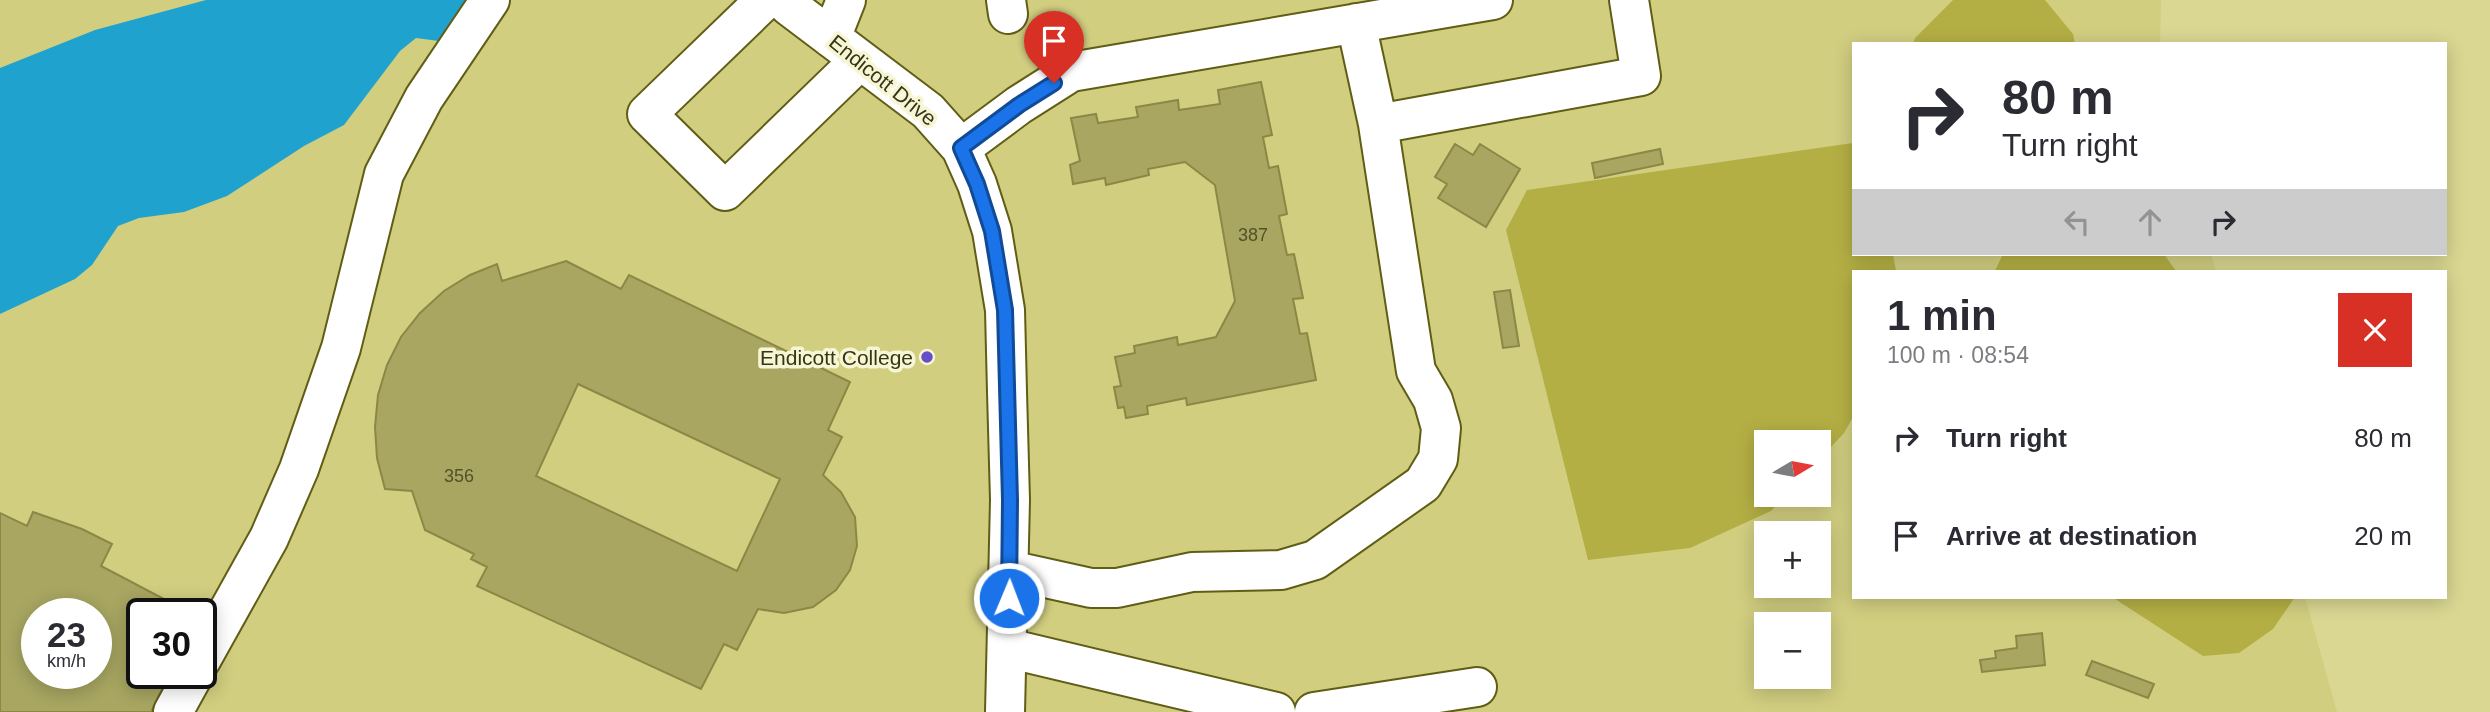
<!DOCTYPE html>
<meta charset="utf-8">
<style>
:root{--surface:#fff;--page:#f2f2f3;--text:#2b2b33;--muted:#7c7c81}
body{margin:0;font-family:Helvetica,sans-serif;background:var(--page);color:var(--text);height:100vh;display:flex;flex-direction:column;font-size:26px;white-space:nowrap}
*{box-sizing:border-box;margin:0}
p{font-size:23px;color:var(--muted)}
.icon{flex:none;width:38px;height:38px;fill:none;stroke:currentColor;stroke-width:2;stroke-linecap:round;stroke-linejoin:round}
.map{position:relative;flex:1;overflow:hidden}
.details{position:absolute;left:1852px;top:270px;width:595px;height:329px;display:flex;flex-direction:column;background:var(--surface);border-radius:0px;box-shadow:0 4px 18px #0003}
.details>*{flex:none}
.guide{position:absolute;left:1852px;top:42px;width:595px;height:214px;border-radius:0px;box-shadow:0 4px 18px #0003;background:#fff;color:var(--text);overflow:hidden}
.needle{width:46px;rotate:80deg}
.tools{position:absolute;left:1754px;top:430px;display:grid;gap:14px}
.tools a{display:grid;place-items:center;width:77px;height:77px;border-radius:0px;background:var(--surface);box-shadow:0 4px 18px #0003;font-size:35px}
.speed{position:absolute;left:21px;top:598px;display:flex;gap:14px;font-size:35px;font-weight:700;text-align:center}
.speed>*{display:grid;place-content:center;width:91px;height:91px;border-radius:50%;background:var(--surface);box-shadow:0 4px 18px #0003;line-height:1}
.speed small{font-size:18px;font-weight:400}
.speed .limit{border:4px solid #111;border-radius:10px;background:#fff;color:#111}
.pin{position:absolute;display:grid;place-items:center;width:60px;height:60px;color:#fff;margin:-72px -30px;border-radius:50% 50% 50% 0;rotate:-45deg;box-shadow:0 0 7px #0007}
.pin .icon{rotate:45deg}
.me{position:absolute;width:77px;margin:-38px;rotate:1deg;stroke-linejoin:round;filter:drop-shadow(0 0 5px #0008)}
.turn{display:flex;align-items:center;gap:24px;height:147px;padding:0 35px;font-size:32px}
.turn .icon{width:91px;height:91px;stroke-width:2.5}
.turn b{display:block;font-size:49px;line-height:60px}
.lanes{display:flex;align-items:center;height:66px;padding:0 35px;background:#0003;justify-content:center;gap:35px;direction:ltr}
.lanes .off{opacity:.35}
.round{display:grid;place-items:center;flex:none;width:74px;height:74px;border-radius:0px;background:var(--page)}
.overview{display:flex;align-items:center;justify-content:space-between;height:119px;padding:0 35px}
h1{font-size:42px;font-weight:600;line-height:52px}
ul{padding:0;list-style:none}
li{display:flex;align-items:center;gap:21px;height:98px;padding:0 35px}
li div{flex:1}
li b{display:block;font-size:26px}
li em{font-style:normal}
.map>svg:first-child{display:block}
.built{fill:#d1ce80;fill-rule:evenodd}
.green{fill:#b4af44}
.water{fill:#1fa3ce}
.building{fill:#a8a661;stroke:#8b8845;stroke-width:2;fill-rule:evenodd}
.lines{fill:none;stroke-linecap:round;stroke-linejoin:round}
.minor-casing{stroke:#605d15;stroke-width:42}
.minor{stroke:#fff;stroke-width:38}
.route-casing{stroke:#114b97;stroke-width:18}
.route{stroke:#1a73e8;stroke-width:12}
.poi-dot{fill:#654ec7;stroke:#f7f6d4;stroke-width:2.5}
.labels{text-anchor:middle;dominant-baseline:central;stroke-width:7;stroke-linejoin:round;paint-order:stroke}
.number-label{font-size:18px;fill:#52512a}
.street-label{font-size:21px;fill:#363518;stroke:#f7f6d4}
.poi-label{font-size:21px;fill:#363518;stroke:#f7f6d4;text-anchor:end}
</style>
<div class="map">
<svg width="2490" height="712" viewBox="0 0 2490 712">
<rect width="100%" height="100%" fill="#d9d791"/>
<!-- built -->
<path class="built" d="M0,0H2161L2160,44H1853V254H2211L2216,271H1853V597H2305L2337,712H0ZM1766,443H1818V495H1766ZM1766,534H1818V586H1766ZM37,614H96V674H37ZM142,614H201V674H142ZM1766,625H1818V677H1766Z"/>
<!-- green -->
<path class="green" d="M1953,0H2045L2073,34L2075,44H1913L1915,38Z
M1853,143V254H1893L1896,271H1853V417L1844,433L1818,461V443H1766V495H1785L1771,511L1690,548L1588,560L1506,230L1527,190Z
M2003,254H2164L2176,271H1995Z
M2112,597H2295L2273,629L2239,653L2203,656Z"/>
<!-- water -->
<path class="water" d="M206,0H475L439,41L416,38L400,51L344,125L304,146L227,196L184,212L139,218L118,226L92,265L75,279L0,314V68L95,30Z"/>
<!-- building -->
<path class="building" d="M1261,82L1272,135L1263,137L1269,168L1278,166L1287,214L1279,216L1287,255L1294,254L1303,298L1293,299L1300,334L1307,333L1316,380L1187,405L1186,398L1147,406L1148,414L1126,418L1124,407L1118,408L1114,387L1121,386L1115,357L1135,353L1134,346L1177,337L1178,345L1216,337L1235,301L1215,185L1185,162L1148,169L1149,175L1106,185L1105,178L1073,184L1070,165L1080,161L1071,118L1096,114L1098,123L1138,117L1136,107L1178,100L1179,110L1220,104L1218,90Z
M1455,144L1473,155L1480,144L1520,169L1486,227L1438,198L1447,184L1435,177Z
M1660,149L1663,164L1595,178L1592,163Z
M566,261L621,289L629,275L850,382L828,430L842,437L823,475L841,492L855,517L857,546L850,570L836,590L813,607L784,613L758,609L737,650L724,644L701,689L477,586L487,567L471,559L474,554L425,530L412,491L385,489L377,458L375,427L378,395L387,365L401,337L420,313L444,291L470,275L497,264L502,281ZM578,384L780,479L737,571L536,476Z
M1510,290L1519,346L1503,348L1494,292Z
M33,512L82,529L112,544L101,566L183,609L181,614H142V674H170L151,712H0V513L27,526ZM37,614H96V674H37Z
M2042,633L2045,665L1982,672L1980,660L1996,658L1995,651L2017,648L2016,636Z
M2092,661L2154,684L2148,698L2086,675Z"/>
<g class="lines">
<defs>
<path id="minor" d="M765,0L647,114L725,191L860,60
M784,0L789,6L928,111L961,148L977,184L992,231L1005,310L1007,392L1010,500L1005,712
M1006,0L1008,14
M831,38L846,0
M1378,124L1641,76L1629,0
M961,148L1019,105L1071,72L1493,0
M1009,570L1091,588H1117L1192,572L1281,570L1315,560L1423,484L1438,459L1441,428L1433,400L1416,371L1378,124L1356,23
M1007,648L1276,712
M201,660L269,538L299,469L341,348L384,174L424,98L490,0
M173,712L194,674
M1314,712L1477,687"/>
</defs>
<!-- minor casing -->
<use href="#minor" class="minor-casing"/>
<!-- minor -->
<use href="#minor" class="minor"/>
</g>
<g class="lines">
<defs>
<path id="route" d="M1009,598L1010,500L1005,310L992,231L977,184L961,148L1019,105L1054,83"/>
</defs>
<!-- route casing -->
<use href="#route" class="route-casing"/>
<!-- route -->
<use href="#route" class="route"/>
</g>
<!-- markers -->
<circle class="poi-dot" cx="927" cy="357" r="7"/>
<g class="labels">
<!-- number labels -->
<g class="number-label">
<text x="1253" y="235">387</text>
<text x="459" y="476">356</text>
</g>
<!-- street labels -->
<g class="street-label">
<text transform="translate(883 80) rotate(39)">Endicott Drive</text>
</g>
<!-- poi labels -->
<g class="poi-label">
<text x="913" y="357">Endicott College</text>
</g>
</g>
</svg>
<div class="tools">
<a><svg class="needle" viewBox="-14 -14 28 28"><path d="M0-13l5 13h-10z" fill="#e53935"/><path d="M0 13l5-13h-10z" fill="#7c7c81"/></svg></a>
<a>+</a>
<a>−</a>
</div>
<div class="speed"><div>23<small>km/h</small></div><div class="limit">30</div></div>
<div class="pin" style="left:1054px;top:83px;background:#d93025"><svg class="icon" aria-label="arrive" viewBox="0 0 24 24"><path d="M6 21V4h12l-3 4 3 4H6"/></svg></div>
<svg class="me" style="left:1009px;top:598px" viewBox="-20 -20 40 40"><circle r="17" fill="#1a73e8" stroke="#fff" stroke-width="3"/><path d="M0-11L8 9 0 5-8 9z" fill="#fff"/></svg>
<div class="guide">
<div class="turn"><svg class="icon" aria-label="right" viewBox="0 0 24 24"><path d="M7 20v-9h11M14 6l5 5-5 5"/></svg><div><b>80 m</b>Turn right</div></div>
<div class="lanes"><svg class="icon off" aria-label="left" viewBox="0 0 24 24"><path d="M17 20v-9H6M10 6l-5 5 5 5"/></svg><svg class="icon off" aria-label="ahead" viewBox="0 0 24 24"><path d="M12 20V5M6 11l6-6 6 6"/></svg><svg class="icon" aria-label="right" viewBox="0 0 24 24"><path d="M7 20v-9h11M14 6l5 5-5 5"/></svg></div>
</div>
<section class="details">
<div class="overview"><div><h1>1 min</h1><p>100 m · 08:54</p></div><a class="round" style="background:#d93025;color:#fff"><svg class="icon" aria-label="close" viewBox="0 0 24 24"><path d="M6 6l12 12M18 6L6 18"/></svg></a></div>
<ul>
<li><svg class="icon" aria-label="right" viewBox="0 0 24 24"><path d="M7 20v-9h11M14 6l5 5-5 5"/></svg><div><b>Turn right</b></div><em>80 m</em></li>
<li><svg class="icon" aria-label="arrive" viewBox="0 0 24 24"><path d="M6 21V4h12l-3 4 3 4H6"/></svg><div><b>Arrive at destination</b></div><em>20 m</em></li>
</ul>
</section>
</div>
